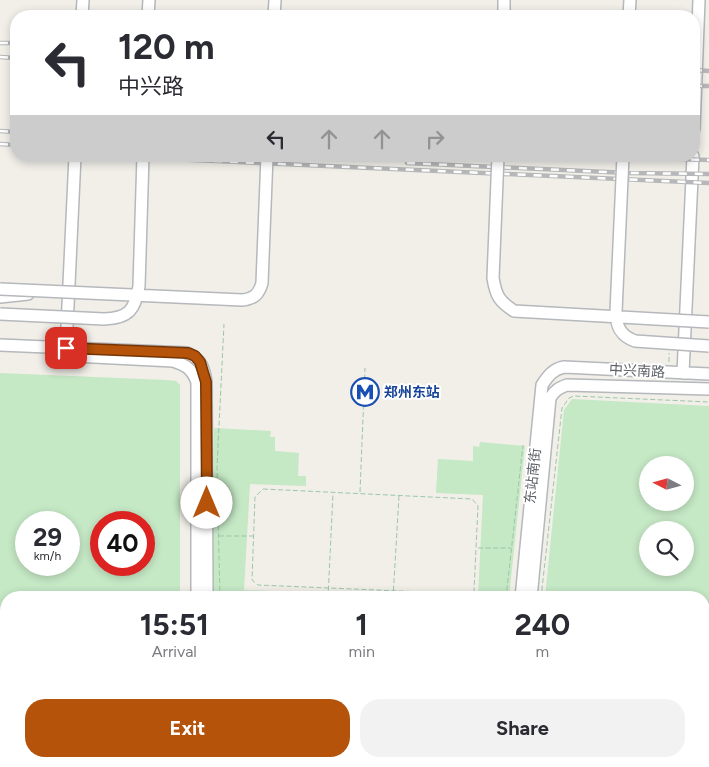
<!DOCTYPE html>
<meta charset="utf-8">
<style>
:root{--surface:#fff;--page:#f2f2f3;--text:#2b2b33;--muted:#7c7c81;--accent:#b45309}
body{margin:0;font-family:Figtree,"Noto Sans SC",sans-serif;background:var(--page);color:var(--text);height:100vh;display:flex;flex-direction:column;font-size:19px;white-space:nowrap}
*{box-sizing:border-box;margin:0}
p{font-size:16px;color:var(--muted)}
.icon{flex:none;width:28px;height:28px;fill:none;stroke:currentColor;stroke-width:2;stroke-linecap:round;stroke-linejoin:round}
.map{position:relative;flex:1;overflow:hidden}
.details{position:absolute;left:0px;top:591px;width:710px;height:176px;display:flex;flex-direction:column;background:var(--surface);border-radius:20px 20px 0 0;box-shadow:0 2px 8px #0003}
.details>*{flex:none}
.banner{position:absolute;left:10px;top:10px;width:690px;height:152px;border-radius:20px;box-shadow:0 2px 8px #0003;background:#fff;color:var(--text);overflow:hidden}
.needle{width:32px;rotate:276deg}
.tools{position:absolute;left:639px;top:456px;display:grid;gap:10px}
.tools a{display:grid;place-items:center;width:55px;height:55px;border-radius:50%;background:var(--surface);box-shadow:0 2px 8px #0003;font-size:25px}
.speed{position:absolute;left:15px;top:511px;display:flex;gap:10px;font-size:25px;font-weight:700;text-align:center}
.speed>*{display:grid;place-content:center;width:65px;height:65px;border-radius:50%;background:var(--surface);box-shadow:0 2px 8px #0003;line-height:1}
.speed small{font-size:12px;font-weight:400}
.speed .limit{border:8px solid #d22;background:#fff;color:#111}
.pin{position:absolute;display:grid;place-items:center;width:42px;height:42px;color:#fff;margin:-21px;border-radius:10px;box-shadow:0 2px 8px #0006}
.me{position:absolute;width:55px;margin:-28px;rotate:0deg;stroke-linejoin:round;filter:drop-shadow(0 0 4px #0008)}
.turn{display:flex;align-items:center;gap:18px;height:105px;padding:0 25px;font-size:22px}
.turn .icon{width:65px;height:65px;stroke-width:2.5}
.turn b{display:block;font-size:35px;line-height:42px}
.lanes{display:flex;align-items:center;height:48px;padding:0 25px;background:#0003;justify-content:center;gap:25px;direction:ltr}
.lanes .off{opacity:.35}
.eta{display:flex;justify-content:space-evenly;align-items:center;height:85px;text-align:center}
.eta b{font-size:30px;font-weight:700;line-height:35px}
.cta{display:flex;gap:10px;margin-top:auto;padding:10px 25px}
.cta a{flex:1;height:58px;border-radius:20px;background:var(--accent);color:#fff;font-size:20px;font-weight:700;line-height:58px;text-align:center}
.cta a+a{background:var(--page);color:var(--text)}
.map>svg:first-child{display:block}
.commercial{fill:#fef7e0}
.green{fill:#c5e8c5;fill-rule:evenodd}
.lines{fill:none;stroke-linecap:round;stroke-linejoin:round}
.minor-casing{stroke:#b5b8bc;stroke-width:14}
.path{stroke:#9cc7a9;stroke-width:1;stroke-dasharray:5 2.5;stroke-linecap:butt}
.minor{stroke:#fff;stroke-width:11}
.rail-casing{stroke:#b6b7b8;stroke-width:4.5}
.rail{stroke:#fff;stroke-width:2.5;stroke-dasharray:8;stroke-linecap:butt}
.minor-bridge-casing{stroke:#b5b8bc;stroke-width:14;stroke-linecap:butt}
.minor-bridge{stroke:#fff;stroke-width:11}
.route-casing{stroke:#753606;stroke-width:12}
.route{stroke:#b45309;stroke-width:9}
.labels{text-anchor:middle;dominant-baseline:central;stroke-width:4;stroke-linejoin:round;paint-order:stroke}
.street-label{font-size:14px;fill:#5f6368;stroke:#fff}
.transit-label{font-size:14px;font-weight:bold;fill:#164399;stroke:#fff;text-anchor:start}
</style>
<div class="map">
<svg width="709" height="767" viewBox="0 0 709 767">
<rect width="100%" height="100%" fill="#f1efe8"/>
<!-- commercial -->
<path class="commercial" d="M0,649H6V761H204V767H0Z
M704,682H709V767H510V761H704Z"/>
<!-- green -->
<path class="green" d="M0,373L167,380L176,381L180,385V597L6,598V609H0ZM26,522H69V565H26ZM101,522H144V565H101Z
M572,399L709,406V650L704,649V598L545,597L564,410ZM648,465H685V502H648ZM648,530H685V568H648Z
M214,428L271,431L270,437H275V451L299,453L298,476H306V486L250,484L244,590L298,592L297,597L213,598Z
M480,442L525,446L509,597H478L483,495L436,493L438,459L473,461V446L479,447Z
M225,761H490L489,767H225Z"/>
<g class="lines">
<defs>
<path id="minor" d="M82,16L83,0
M148,16L149,0
M274,16L275,0
M504,16V0
M629,16L630,0
M694,129L699,0
M0,297L28,294
M0,345L187,353C201,359 204,368 206,382L207,598
M66,348L75,156
M74,356L173,361C186,365 192,369 197,382V598
M683,373L693,156
M521,598L542,385C548,376 553,369 564,367L709,374
M531,598L550,398C555,390 559,388 567,385L709,389
M0,626H6
M0,643H6
M704,658H709
M0,662H6
M704,673L709,674
M704,693H709
M85,761L86,767
M198,761V767
M208,761V767
M504,767L505,761
M514,767L515,761
M624,767V761"/>
</defs>
<!-- minor casing -->
<use href="#minor" class="minor-casing"/>
<!-- path -->
<path class="path" d="M669,362V353
M263,489L472,499L478,506L474,591L471,594L258,585L252,580L255,497Z
M360,492L365,368
M219,536H253
M478,548H511
M220,598L217,467L224,324
M328,598L333,493
M393,598L399,496
M506,598L523,445
M541,598L562,408L569,398L574,396L709,402
M219,761V767
M249,761L252,767
M528,767L529,761"/>
<!-- minor -->
<use href="#minor" class="minor"/>
<defs>
<path id="rail" d="M0,43H16
M0,57L16,58
M694,70L709,71
M694,86H709
M0,131L16,132
M0,144L16,145
M102,156L709,183
M397,156L417,157
M579,156L709,160
M407,163L629,173L709,174"/>
</defs>
<!-- rail casing -->
<use href="#rail" class="rail-casing"/>
<!-- rail -->
<use href="#rail" class="rail"/>
<defs>
<path id="minor-bridge" d="M498,156L493,278C496,296 499,301 514,311L709,322
M623,156L616,312C616,327 621,336 635,341L709,346
M0,289L242,300C254,299 259,294 262,283L267,156
M0,314L104,319C129,318 135,310 139,286L143,156"/>
</defs>
<!-- minor-bridge casing -->
<use href="#minor-bridge" class="minor-bridge-casing"/>
<!-- minor-bridge -->
<use href="#minor-bridge" class="minor-bridge"/>
</g>
<g class="lines">
<defs>
<path id="route" d="M66,348L188,353L195,356L200,362L206,382L207,503"/>
</defs>
<!-- route casing -->
<use href="#route" class="route-casing"/>
<!-- route -->
<use href="#route" class="route"/>
</g>
<!-- icons -->
<defs>
<symbol id="metro-ring" viewBox="-11 -11 22 22"><circle r="9.5" fill="#fff" stroke="#1a4fb4" stroke-width="1.5"/><path d="M-5.5 5V-5H-3L0 0L3-5H5.5V5H3V-.5L0 4L-3-.5V5Z" fill="#1a4fb4"/></symbol>
</defs>
<g fill-rule="evenodd">
<use href="#metro-ring" x="349" y="376" width="32" height="32"/>
</g>
<g class="labels">
<!-- street labels -->
<g class="street-label">
<text transform="translate(637 371) rotate(3)">中兴南路</text>
<text transform="translate(533 476) rotate(-84)">东站南街</text>
</g>
<!-- transit labels -->
<g class="transit-label">
<text x="384" y="392">郑州东站</text>
</g>
</g>
</svg>
<div class="tools">
<a><svg class="needle" viewBox="-14 -14 28 28"><path d="M0-13l5 13h-10z" fill="#e53935"/><path d="M0 13l5-13h-10z" fill="#7c7c81"/></svg></a>
<a><svg class="icon" aria-label="search" viewBox="0 0 24 24"><circle cx="10" cy="10" r="6"/><path d="M15 15l6 6"/></svg></a>
</div>
<div class="speed"><div>29<small>km/h</small></div><div class="limit">40</div></div>
<div class="pin" style="left:66px;top:348px;background:#d93025"><svg class="icon" aria-label="arrive" viewBox="0 0 24 24"><path d="M6 21V4h12l-3 4 3 4H6"/></svg></div>
<svg class="me" style="left:207px;top:503px" viewBox="-20 -20 40 40"><circle r="19" fill="#fff"/><path d="M0-13L10 11 0 6-10 11z" fill="#b45309"/></svg>
<div class="banner">
<div class="turn"><svg class="icon" aria-label="left" viewBox="0 0 24 24"><path d="M17 20v-9H6M10 6l-5 5 5 5"/></svg><div><b>120 m</b>中兴路</div></div>
<div class="lanes"><svg class="icon" aria-label="left" viewBox="0 0 24 24"><path d="M17 20v-9H6M10 6l-5 5 5 5"/></svg><svg class="icon off" aria-label="ahead" viewBox="0 0 24 24"><path d="M12 20V5M6 11l6-6 6 6"/></svg><svg class="icon off" aria-label="ahead" viewBox="0 0 24 24"><path d="M12 20V5M6 11l6-6 6 6"/></svg><svg class="icon off" aria-label="right" viewBox="0 0 24 24"><path d="M7 20v-9h11M14 6l5 5-5 5"/></svg></div>
</div>
<section class="details">
<div class="eta">
<div><b>15:51</b><p>Arrival</p></div>
<div><b>1</b><p>min</p></div>
<div><b>240</b><p>m</p></div>
</div>
<div class="cta"><a>Exit</a><a>Share</a></div>
</section>
</div>
